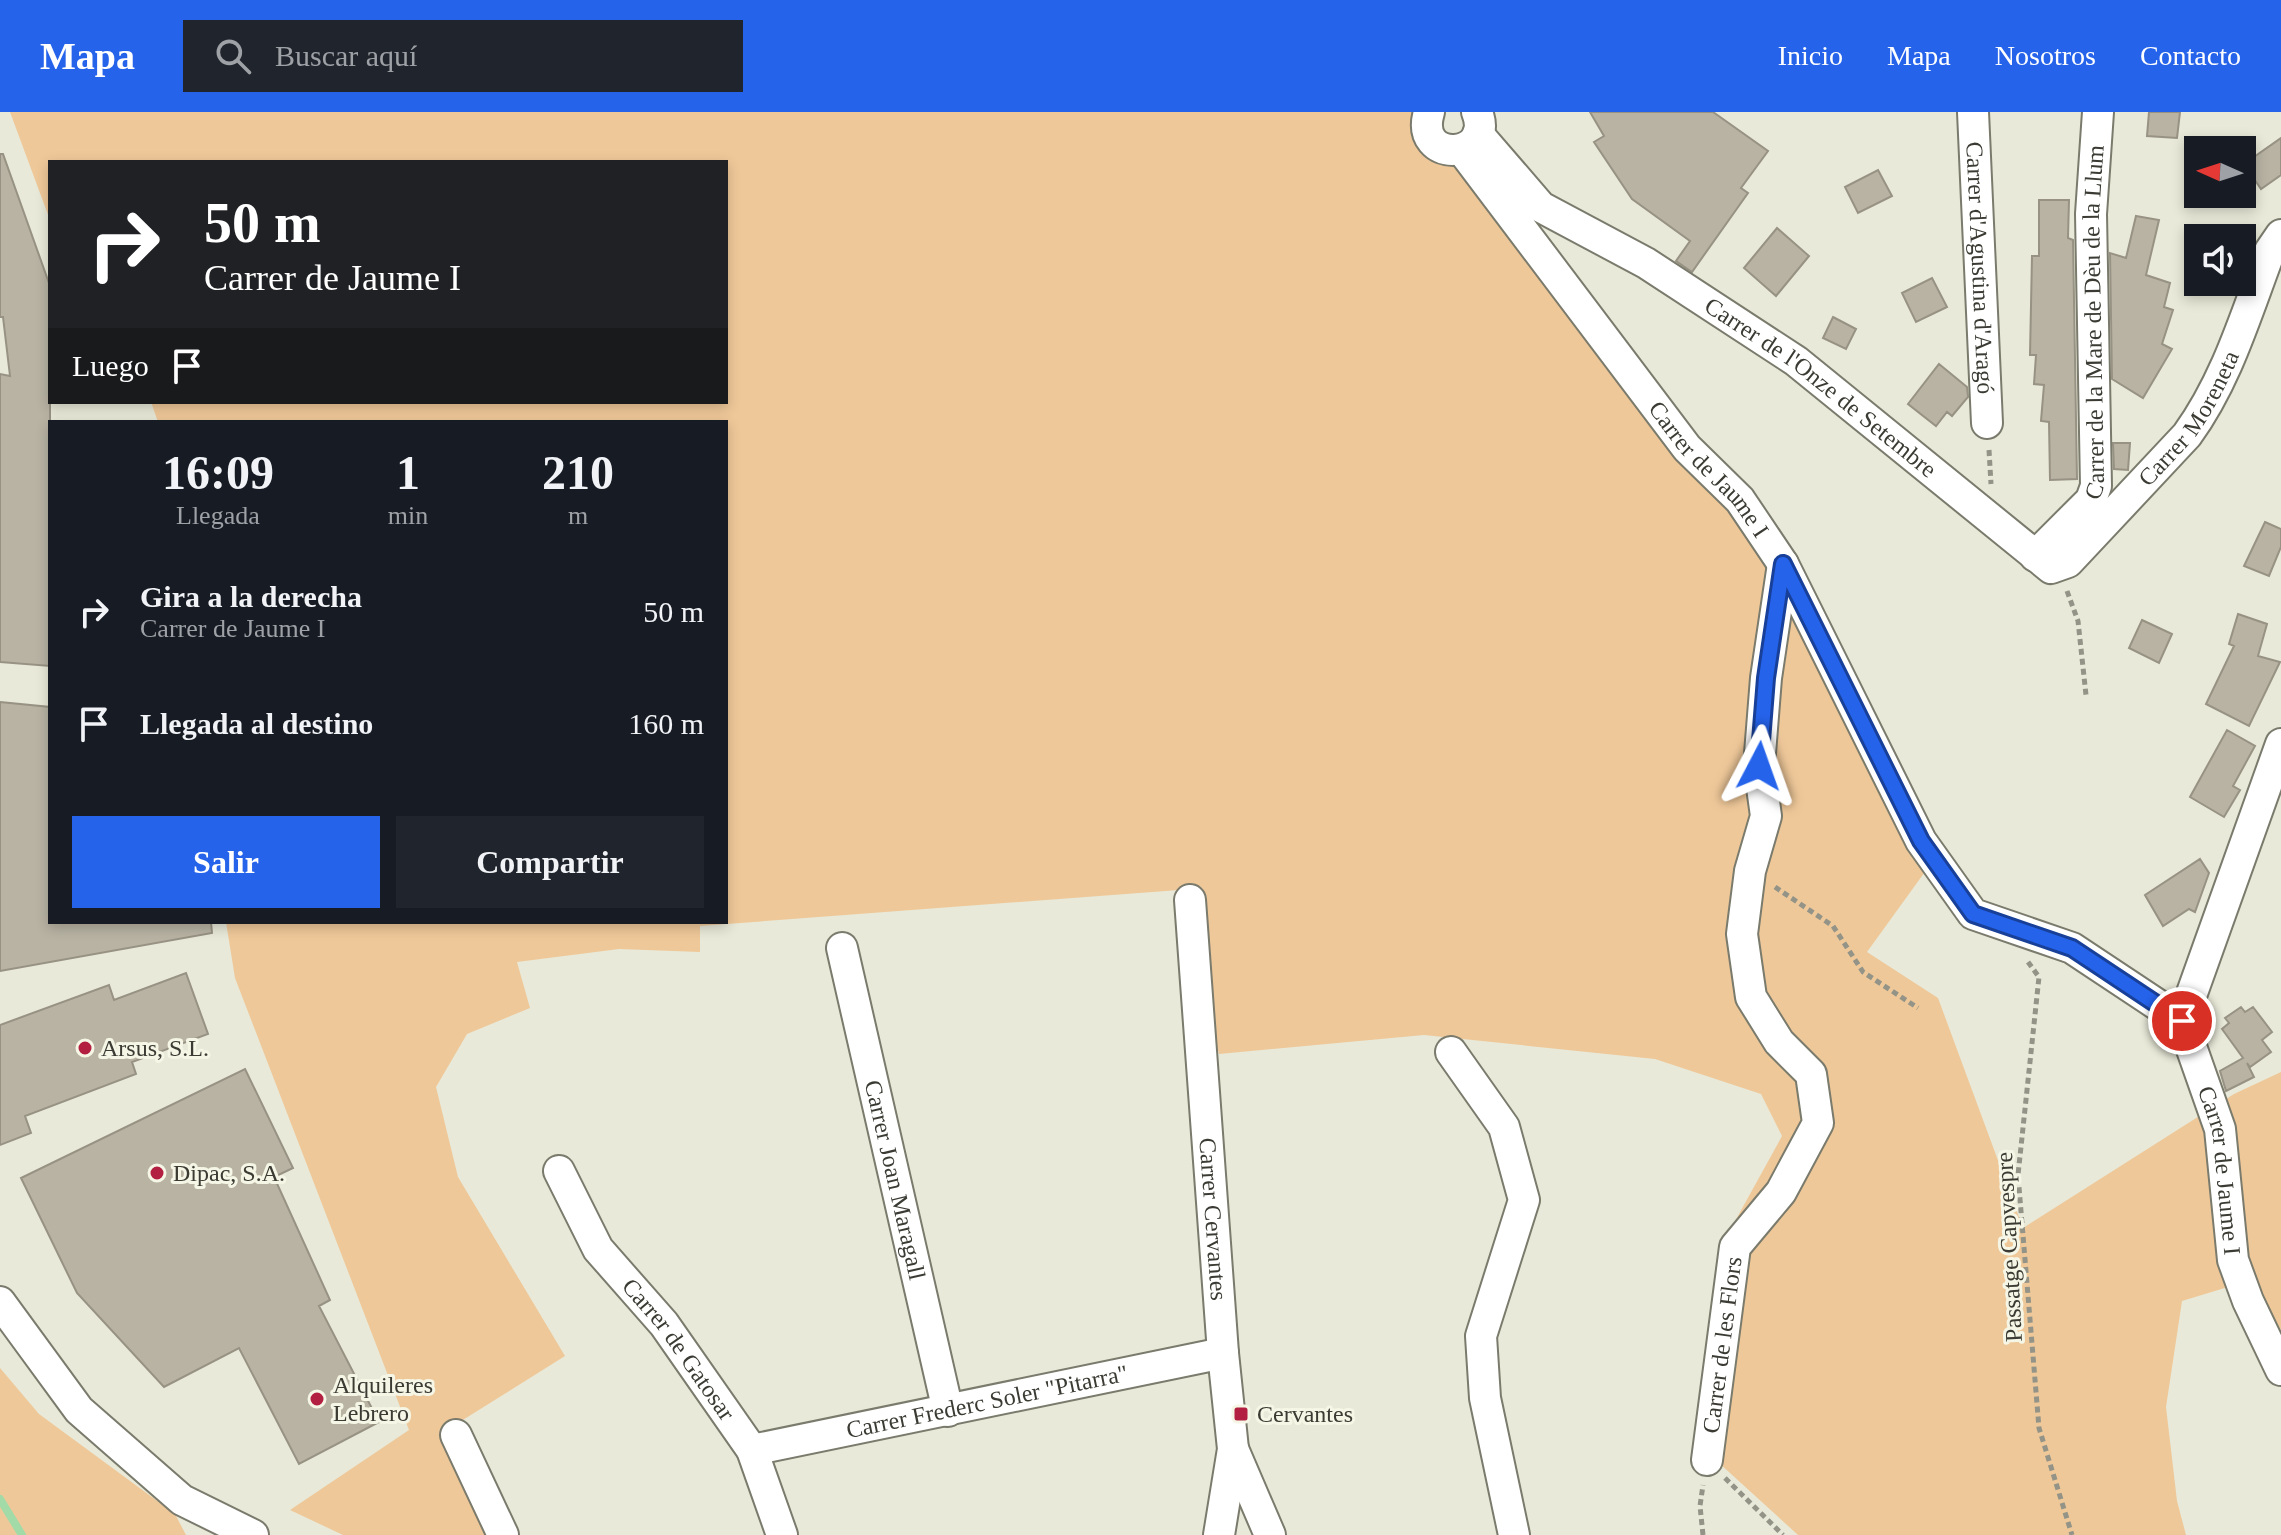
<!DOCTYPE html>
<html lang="es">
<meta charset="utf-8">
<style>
:root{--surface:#171b24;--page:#20242c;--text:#f1f3f6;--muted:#9ea1a6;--accent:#2563eb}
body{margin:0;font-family:Georgia,serif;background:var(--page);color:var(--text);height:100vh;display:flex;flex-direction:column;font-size:30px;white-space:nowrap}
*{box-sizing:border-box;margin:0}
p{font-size:26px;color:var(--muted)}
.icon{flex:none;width:44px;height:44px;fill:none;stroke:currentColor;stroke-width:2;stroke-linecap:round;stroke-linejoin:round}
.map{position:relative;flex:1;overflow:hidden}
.panel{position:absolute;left:48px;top:308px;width:680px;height:504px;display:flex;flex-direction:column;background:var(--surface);border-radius:0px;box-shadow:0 4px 12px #0003}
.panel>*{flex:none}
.top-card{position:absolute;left:48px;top:48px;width:680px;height:244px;border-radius:0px;box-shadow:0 4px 12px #0003;background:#202124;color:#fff;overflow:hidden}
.needle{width:52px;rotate:273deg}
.tools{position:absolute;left:2184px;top:24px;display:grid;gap:16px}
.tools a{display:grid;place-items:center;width:72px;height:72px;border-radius:0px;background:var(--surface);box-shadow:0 4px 12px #0003;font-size:40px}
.pin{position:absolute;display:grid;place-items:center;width:68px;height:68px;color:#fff;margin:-34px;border:4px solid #fff;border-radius:50%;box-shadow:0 2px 8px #0007}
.me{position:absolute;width:88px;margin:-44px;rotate:4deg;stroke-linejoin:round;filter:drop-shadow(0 0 6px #0008)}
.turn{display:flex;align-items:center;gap:28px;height:168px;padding:0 24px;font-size:36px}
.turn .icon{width:104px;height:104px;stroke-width:2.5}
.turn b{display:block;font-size:56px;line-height:68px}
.then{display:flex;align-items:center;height:76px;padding:0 24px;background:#0003;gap:16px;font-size:30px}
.eta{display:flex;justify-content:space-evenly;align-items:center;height:136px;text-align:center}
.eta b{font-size:48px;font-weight:600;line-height:56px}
.cta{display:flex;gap:16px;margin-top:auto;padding:16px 24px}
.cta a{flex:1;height:92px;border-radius:0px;background:var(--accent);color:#fff;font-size:32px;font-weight:600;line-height:92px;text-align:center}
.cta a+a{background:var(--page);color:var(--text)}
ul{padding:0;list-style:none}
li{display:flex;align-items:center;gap:24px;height:112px;padding:0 24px}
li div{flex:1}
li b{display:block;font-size:30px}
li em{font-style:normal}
header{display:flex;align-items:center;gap:48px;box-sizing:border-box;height:112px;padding:0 40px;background:var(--accent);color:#fff}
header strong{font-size:38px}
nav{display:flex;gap:44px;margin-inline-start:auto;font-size:28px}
.search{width:560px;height:72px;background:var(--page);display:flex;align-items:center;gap:20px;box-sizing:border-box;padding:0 28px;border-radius:0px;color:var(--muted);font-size:30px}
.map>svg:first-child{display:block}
.green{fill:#efc899}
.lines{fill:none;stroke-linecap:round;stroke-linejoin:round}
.stream{stroke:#a2dba7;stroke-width:8}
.building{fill:#b8b3a3;stroke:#979283;stroke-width:2}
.street-casing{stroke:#7a7b6c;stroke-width:34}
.path{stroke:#939487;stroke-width:5;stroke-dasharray:6 4;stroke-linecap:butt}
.street{stroke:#fff;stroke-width:30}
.route-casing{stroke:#184099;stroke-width:20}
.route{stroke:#2563eb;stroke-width:14}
.poi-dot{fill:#b21f40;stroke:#f5f6e5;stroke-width:3}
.labels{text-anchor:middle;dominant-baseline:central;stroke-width:6;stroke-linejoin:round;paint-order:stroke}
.street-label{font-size:24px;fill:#3b3b34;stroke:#f5f6e5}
.poi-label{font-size:24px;fill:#3b3b34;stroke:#f5f6e5;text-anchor:start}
</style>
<header>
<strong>Mapa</strong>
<div class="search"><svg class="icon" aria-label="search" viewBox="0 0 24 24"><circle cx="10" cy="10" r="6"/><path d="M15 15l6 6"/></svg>Buscar aquí</div>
<nav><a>Inicio</a><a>Mapa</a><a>Nosotros</a><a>Contacto</a></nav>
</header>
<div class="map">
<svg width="2281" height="1423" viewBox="0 0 2281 1423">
<rect width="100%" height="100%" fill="#e8e9d8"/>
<!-- green -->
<path class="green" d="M10,0H1417L1470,62L1552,176L1766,446L1927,757L1867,840L1938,886L2023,1116L2234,982L2281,960V1218L2251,1168L2182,1189L2166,1295L2177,1389L2186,1423H1798L1697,1331L1723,1131L1782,1024L1761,982L1655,947L1424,923L1219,942L1179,778L700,814V840L619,837L517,850L530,896L467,922L436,975L458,1065L565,1244L442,1321L485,1423H343L290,1398L409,1318L235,866L226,810H726V310H158L151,290H726V50H50V108Z
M0,1256L39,1302L175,1402L186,1423H0Z"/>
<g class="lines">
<!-- stream -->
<path class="stream" d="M0,1387L22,1423"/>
</g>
<!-- building -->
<path class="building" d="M1590,0H1713L1768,39L1741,76L1748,81L1692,160L1676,149L1690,129L1632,87L1594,30L1604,24Z
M2149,0H2180L2177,26L2147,24Z
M2281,26V63L2261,77L2244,52Z
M0,42H3L50,174V554L0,550V262L10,264L3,205H0Z
M1878,58L1892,84L1858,101L1845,75Z
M2039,88H2069L2068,126L2073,128L2077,367L2050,368L2049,310L2041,309L2044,273L2034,272L2036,243H2030L2032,144H2039Z
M2136,104L2159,108L2146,163L2170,171L2164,195L2173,198L2162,232L2172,237L2143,286L2112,267L2110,141L2126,146Z
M1777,116L1809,144L1776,184L1744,156Z
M1932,166L1947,195L1916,210L1902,181Z
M1833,205L1856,217L1846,237L1823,226Z
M1939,252L1967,275L1968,285L1952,304L1947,300L1936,314L1908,292Z
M2113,331H2130L2128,358L2114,357Z
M2265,410L2281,417V435L2269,464L2244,454Z
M2238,502L2267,512L2258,544L2280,550L2249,614L2206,592L2234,534L2229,532Z
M2142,508L2172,522L2159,551L2129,536Z
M0,590L50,595V810H211L212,821L0,859Z
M2227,618L2255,634L2233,674L2240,678L2224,705L2190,685Z
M2200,747L2209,761L2195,800L2189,797L2163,814L2145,783Z
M186,861L208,922L132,950L136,962L25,1004L31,1021L0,1033V913L109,873L114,888Z
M2241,895L2245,900L2253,895L2272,920L2262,928L2271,940L2250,955L2247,951L2254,965L2226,979L2220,959L2243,946L2222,917L2229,911L2225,906Z
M245,957L293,1056L274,1065L330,1188L319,1194L379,1310L299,1352L239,1236L164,1275L77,1181L21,1066Z"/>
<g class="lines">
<defs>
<g id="street">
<path d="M1429,0C1413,53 1496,48 1477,0"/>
<path id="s1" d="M1973,0L1987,311"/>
<path id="s2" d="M1478,22L1541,95L1646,151L1796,249L2051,456L2068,450L2187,323C2227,268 2246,202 2270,139L2281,123"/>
<path id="s3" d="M1462,38L1687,336L1740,388L1783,452L1921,729L1973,802L2072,836L2182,909L2220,1017L2233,1148L2248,1189L2281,1258"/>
<path id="s4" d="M2035,444L2091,388L2096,374L2091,102L2098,0"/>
<path id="s5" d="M1190,788L1223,1241L1233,1337L1219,1423"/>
<path id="s6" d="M842,836L948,1299"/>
<path d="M2182,909L2281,632"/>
<path d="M1451,940L1504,1015L1524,1088L1481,1224L1485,1286L1514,1423"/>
<path id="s7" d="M559,1059L598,1137L664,1212L752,1338L782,1423"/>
<path d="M0,1190L79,1298L182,1388L253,1423"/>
<path d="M456,1323L503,1423"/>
<path d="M1233,1337L1270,1423"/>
<path id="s8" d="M752,1338L1223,1241"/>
<path id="s9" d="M1707,1348L1735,1135L1781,1080L1818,1011L1811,962L1779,930L1751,885L1742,822L1750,759L1766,704L1759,654L1766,566L1783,452"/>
</g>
</defs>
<!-- street casing -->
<use href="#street" class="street-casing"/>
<!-- path -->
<path class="path" d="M1989,338L1991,372
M2067,479L2078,509L2086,583
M1775,775L1833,814L1863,860L1918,896
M2028,850L2039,865L2018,1063L2039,1316L2072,1423
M1725,1366L1783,1423
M1703,1423L1700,1394L1703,1373"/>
<!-- street -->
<use href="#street" class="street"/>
</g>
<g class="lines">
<defs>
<path id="route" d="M1759,654L1766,566L1783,452L1921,729L1973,802L2072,836L2182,909"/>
</defs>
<!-- route casing -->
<use href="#route" class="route-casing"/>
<!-- route -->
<use href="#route" class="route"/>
</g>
<!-- markers -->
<g class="poi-dot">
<circle cx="85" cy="936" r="8"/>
<circle cx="157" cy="1061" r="8"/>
<circle cx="317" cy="1287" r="8"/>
<rect x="1233" y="1294" width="16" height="16" rx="4"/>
</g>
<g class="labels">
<!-- street labels -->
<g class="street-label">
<text stroke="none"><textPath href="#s1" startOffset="156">Carrer d'Agustina d'Aragó</textPath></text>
<text stroke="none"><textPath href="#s4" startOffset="258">Carrer de la Mare de Dèu de la Llum</textPath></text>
<text stroke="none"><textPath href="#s2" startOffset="430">Carrer de l'Onze de Setembre</textPath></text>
<text stroke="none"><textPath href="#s2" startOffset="930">Carrer Moreneta</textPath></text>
<text stroke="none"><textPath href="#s3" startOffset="404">Carrer de Jaume I</textPath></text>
<text stroke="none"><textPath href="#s3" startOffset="1316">Carrer de Jaume I</textPath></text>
<text stroke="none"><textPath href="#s6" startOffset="238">Carrer Joan Maragall</textPath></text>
<text stroke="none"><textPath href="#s5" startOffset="320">Carrer Cervantes</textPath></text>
<text transform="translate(2009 1135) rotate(-93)">Passatge Capvespre</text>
<text stroke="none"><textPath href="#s9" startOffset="116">Carrer de les Flors</textPath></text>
<text stroke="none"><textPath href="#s7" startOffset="216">Carrer de Gatosar</textPath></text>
<text stroke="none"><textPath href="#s8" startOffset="240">Carrer Frederc Soler "Pitarra"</textPath></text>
</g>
<!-- poi labels -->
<g class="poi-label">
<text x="101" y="936">Arsus, S.L.</text>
<text x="173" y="1061">Dipac, S.A.</text>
<text x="333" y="1273">Alquileres<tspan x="333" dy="28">Lebrero</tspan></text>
<text x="1257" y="1302">Cervantes</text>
</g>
</g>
</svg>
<div class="tools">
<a><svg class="needle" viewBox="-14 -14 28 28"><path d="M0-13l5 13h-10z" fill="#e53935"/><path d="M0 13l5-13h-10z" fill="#9ea1a6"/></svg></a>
<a><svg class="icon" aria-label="sound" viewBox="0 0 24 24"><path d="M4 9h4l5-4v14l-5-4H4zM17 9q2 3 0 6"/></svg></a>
</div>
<div class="pin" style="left:2182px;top:909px;background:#d93025"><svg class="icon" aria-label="arrive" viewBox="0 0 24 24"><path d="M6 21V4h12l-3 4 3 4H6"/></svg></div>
<svg class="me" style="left:1759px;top:654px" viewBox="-20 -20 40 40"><path d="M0-17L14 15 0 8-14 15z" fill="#2563eb" stroke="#fff" stroke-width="4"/></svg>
<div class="top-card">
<div class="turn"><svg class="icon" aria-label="right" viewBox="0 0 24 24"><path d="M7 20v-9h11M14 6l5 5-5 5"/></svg><div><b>50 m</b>Carrer de Jaume I</div></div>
<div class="then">Luego<svg class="icon" aria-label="arrive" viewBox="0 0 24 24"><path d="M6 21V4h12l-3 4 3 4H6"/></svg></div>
</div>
<section class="panel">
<div class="eta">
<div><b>16:09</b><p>Llegada</p></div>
<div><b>1</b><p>min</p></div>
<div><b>210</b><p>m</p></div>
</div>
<ul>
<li><svg class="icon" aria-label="right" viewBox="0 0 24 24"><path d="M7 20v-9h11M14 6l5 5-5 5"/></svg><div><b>Gira a la derecha</b><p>Carrer de Jaume I</p></div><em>50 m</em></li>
<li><svg class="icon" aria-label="arrive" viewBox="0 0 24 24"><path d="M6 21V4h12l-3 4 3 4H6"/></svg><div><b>Llegada al destino</b></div><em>160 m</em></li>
</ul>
<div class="cta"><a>Salir</a><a>Compartir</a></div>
</section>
</div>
